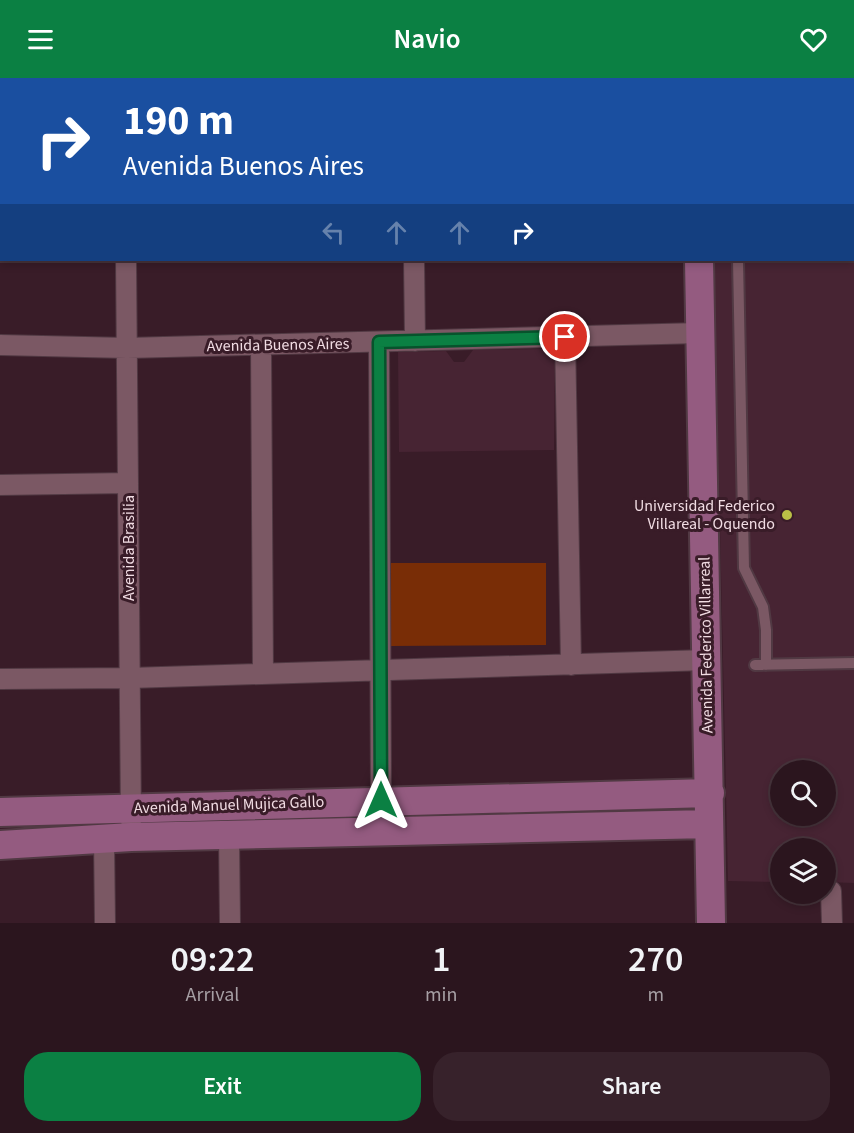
<!DOCTYPE html>
<style>
:root{--surface:#2b151e;--page:#37222b;--text:#f1f3f6;--muted:#a69fa4;--line:#47343c;--accent:#0b8043}
body{margin:0;font-family:"Source Sans 3",sans-serif;background:var(--page);color:var(--text);height:100vh;display:flex;flex-direction:column;font-size:22px;white-space:nowrap}
*{box-sizing:border-box;margin:0}
p{font-size:20px;color:var(--muted)}
.icon{flex:none;width:33px;height:33px;fill:none;stroke:currentColor;stroke-width:2;stroke-linecap:round;stroke-linejoin:round}
.map{position:relative;height:845px;overflow:hidden}
.panel{display:flex;flex-direction:column;background:var(--surface);flex:1}
.panel>*{flex:none}
.banner{position:absolute;left:0px;top:0px;width:855px;height:183px;box-shadow:0 3px 9px #0003,0 0 0 2px var(--line);background:#1a4fa0;color:#fff;overflow:hidden}
.fabs{position:absolute;left:770px;top:682px;display:grid;gap:12px}
.fabs a{display:grid;place-items:center;width:66px;height:66px;border-radius:50%;background:var(--surface);box-shadow:0 3px 9px #0003,0 0 0 2px var(--line);font-size:30px}
.pin{position:absolute;display:grid;place-items:center;width:51px;height:51px;color:#fff;margin:-26px;border:3px solid #fff;border-radius:50%;box-shadow:0 2px 6px #0007}
.me{position:absolute;width:66px;margin:-33px;rotate:0deg;stroke-linejoin:round;filter:drop-shadow(0 0 4px #0008)}
.turn{display:flex;align-items:center;gap:21px;height:126px;padding:0 24px;font-size:27px}
.turn .icon{width:78px;height:78px;stroke-width:2.5}
.turn b{display:block;font-size:42px;line-height:51px}
.lanes{display:flex;align-items:center;height:57px;padding:0 24px;background:#0003;justify-content:center;gap:30px;direction:ltr}
.lanes .off{opacity:.35}
.eta{display:flex;justify-content:space-evenly;align-items:center;height:102px;text-align:center}
.eta b{font-size:36px;font-weight:600;line-height:42px}
.button{display:flex;gap:12px;margin-top:auto;padding:12px 24px}
.button a{flex:1;height:69px;border-radius:24px;background:var(--accent);color:#fff;font-size:24px;font-weight:600;line-height:69px;text-align:center}
.button a+a{background:var(--page);color:var(--text)}
header{display:flex;justify-content:space-between;align-items:center;height:78px;padding:0 24px;background:var(--accent);color:#fff;font-size:27px;font-weight:600}
.map>svg:first-child{display:block}
.built{fill:#472433;fill-rule:evenodd}
.green{fill:#792d06}
.lines{fill:none;stroke-linecap:round;stroke-linejoin:round}
.lane-casing{stroke:#513943;stroke-width:14}
.street-casing{stroke:#513943;stroke-width:22}
.secondary-casing{stroke:#513943;stroke-width:32}
.lane{stroke:#7b5864;stroke-width:10}
.street{stroke:#7b5864;stroke-width:20}
.secondary{stroke:#945b80;stroke-width:28}
.route-casing{stroke:#07532c;stroke-width:15}
.route{stroke:#0b8043;stroke-width:10}
.poi-dot{fill:#bac046;stroke:#391c28;stroke-width:2}
.labels{text-anchor:middle;dominant-baseline:central;stroke-width:6;stroke-linejoin:round;paint-order:stroke}
.street-label{font-size:16px;fill:#f1dce3;stroke:#391c28}
.poi-label{font-size:16px;fill:#f1dce3;stroke:#391c28;text-anchor:end}
</style>
<header><svg class="icon" aria-label="menu" viewBox="0 0 24 24"><path d="M4 6h16M4 12h16M4 18h16"/></svg>Navio<svg class="icon" aria-label="heart" viewBox="0 0 24 24"><path d="M12 20l-8-8c-3-5 5-10 8-4 3-6 11-1 8 4z"/></svg></header>
<div class="map">
<svg width="854" height="845" viewBox="0 0 854 845">
<rect width="100%" height="100%" fill="#391c28"/>
<!-- built -->
<path class="built" d="M709,0H854V805L825,804V771H780V804L728,803L714,182H854V2ZM780,693H825V738H780Z
M555,271L554,372L399,374L398,274L446,273L454,284H464L473,272Z"/>
<!-- green -->
<path class="green" d="M390,485H546V567L390,568Z"/>
<g class="lines">
<defs>
<path id="lane" d="M735,0V2
M738,182L744,490L763,529L766,552V587
M755,587L854,585"/>
<path id="street" d="M125,0V2
M0,2H2
M337,2L436,0
M0,134H2
M126,182L131,743
M414,182L415,263
M565,259L571,587
M379,264L381,722
M0,267L127,270L700,255
M261,267L263,596
M0,407L128,405
M0,601L130,600L706,582
M229,758L230,845
M104,761L105,845
M831,813L832,845"/>
<path id="secondary" d="M695,0V2
M699,182L711,845
M0,734L710,715
M0,767L131,759L709,746"/>
</defs>
<!-- lane casing -->
<use href="#lane" class="lane-casing"/>
<!-- street casing -->
<use href="#street" class="street-casing"/>
<!-- secondary casing -->
<use href="#secondary" class="secondary-casing"/>
<!-- lane -->
<use href="#lane" class="lane"/>
<!-- street -->
<use href="#street" class="street"/>
<!-- secondary -->
<use href="#secondary" class="secondary"/>
</g>
<g class="lines">
<defs>
<path id="route" d="M381,722L379,264L565,259"/>
</defs>
<!-- route casing -->
<use href="#route" class="route-casing"/>
<!-- route -->
<use href="#route" class="route"/>
</g>
<!-- markers -->
<circle class="poi-dot" cx="787" cy="437" r="6"/>
<g class="labels">
<!-- street labels -->
<g class="street-label">
<text transform="translate(278 267) rotate(-1)">Avenida Buenos Aires</text>
<text transform="translate(129 470) rotate(-90)">Avenida Brasilia</text>
<text transform="translate(706 567) rotate(-91)">Avenida Federico Villarreal</text>
<text transform="translate(229 727) rotate(-2)">Avenida Manuel Mujica Gallo</text>
</g>
<!-- poi labels -->
<g class="poi-label">
<text x="775" y="428">Universidad Federico<tspan x="775" dy="18">Villareal - Oquendo</tspan></text>
</g>
</g>
</svg>
<div class="fabs">
<a><svg class="icon" aria-label="search" viewBox="0 0 24 24"><circle cx="10" cy="10" r="6"/><path d="M15 15l6 6"/></svg></a>
<a><svg class="icon" aria-label="layers" viewBox="0 0 24 24"><path d="M12 4l9 5-9 5-9-5zM3 14l9 5 9-5"/></svg></a>
</div>
<div class="pin" style="left:565px;top:259px;background:#d93025"><svg class="icon" aria-label="arrive" viewBox="0 0 24 24"><path d="M6 21V4h12l-3 4 3 4H6"/></svg></div>
<svg class="me" style="left:381px;top:722px" viewBox="-20 -20 40 40"><path d="M0-17L14 15 0 8-14 15z" fill="#0b8043" stroke="#fff" stroke-width="4"/></svg>
<div class="banner">
<div class="turn"><svg class="icon" aria-label="right" viewBox="0 0 24 24"><path d="M7 20v-9h11M14 6l5 5-5 5"/></svg><div><b>190 m</b>Avenida Buenos Aires</div></div>
<div class="lanes"><svg class="icon off" aria-label="left" viewBox="0 0 24 24"><path d="M17 20v-9H6M10 6l-5 5 5 5"/></svg><svg class="icon off" aria-label="ahead" viewBox="0 0 24 24"><path d="M12 20V5M6 11l6-6 6 6"/></svg><svg class="icon off" aria-label="ahead" viewBox="0 0 24 24"><path d="M12 20V5M6 11l6-6 6 6"/></svg><svg class="icon" aria-label="right" viewBox="0 0 24 24"><path d="M7 20v-9h11M14 6l5 5-5 5"/></svg></div>
</div>
</div>
<section class="panel">
<div class="eta">
<div><b>09:22</b><p>Arrival</p></div>
<div><b>1</b><p>min</p></div>
<div><b>270</b><p>m</p></div>
</div>
<div class="button"><a>Exit</a><a>Share</a></div>
</section>
